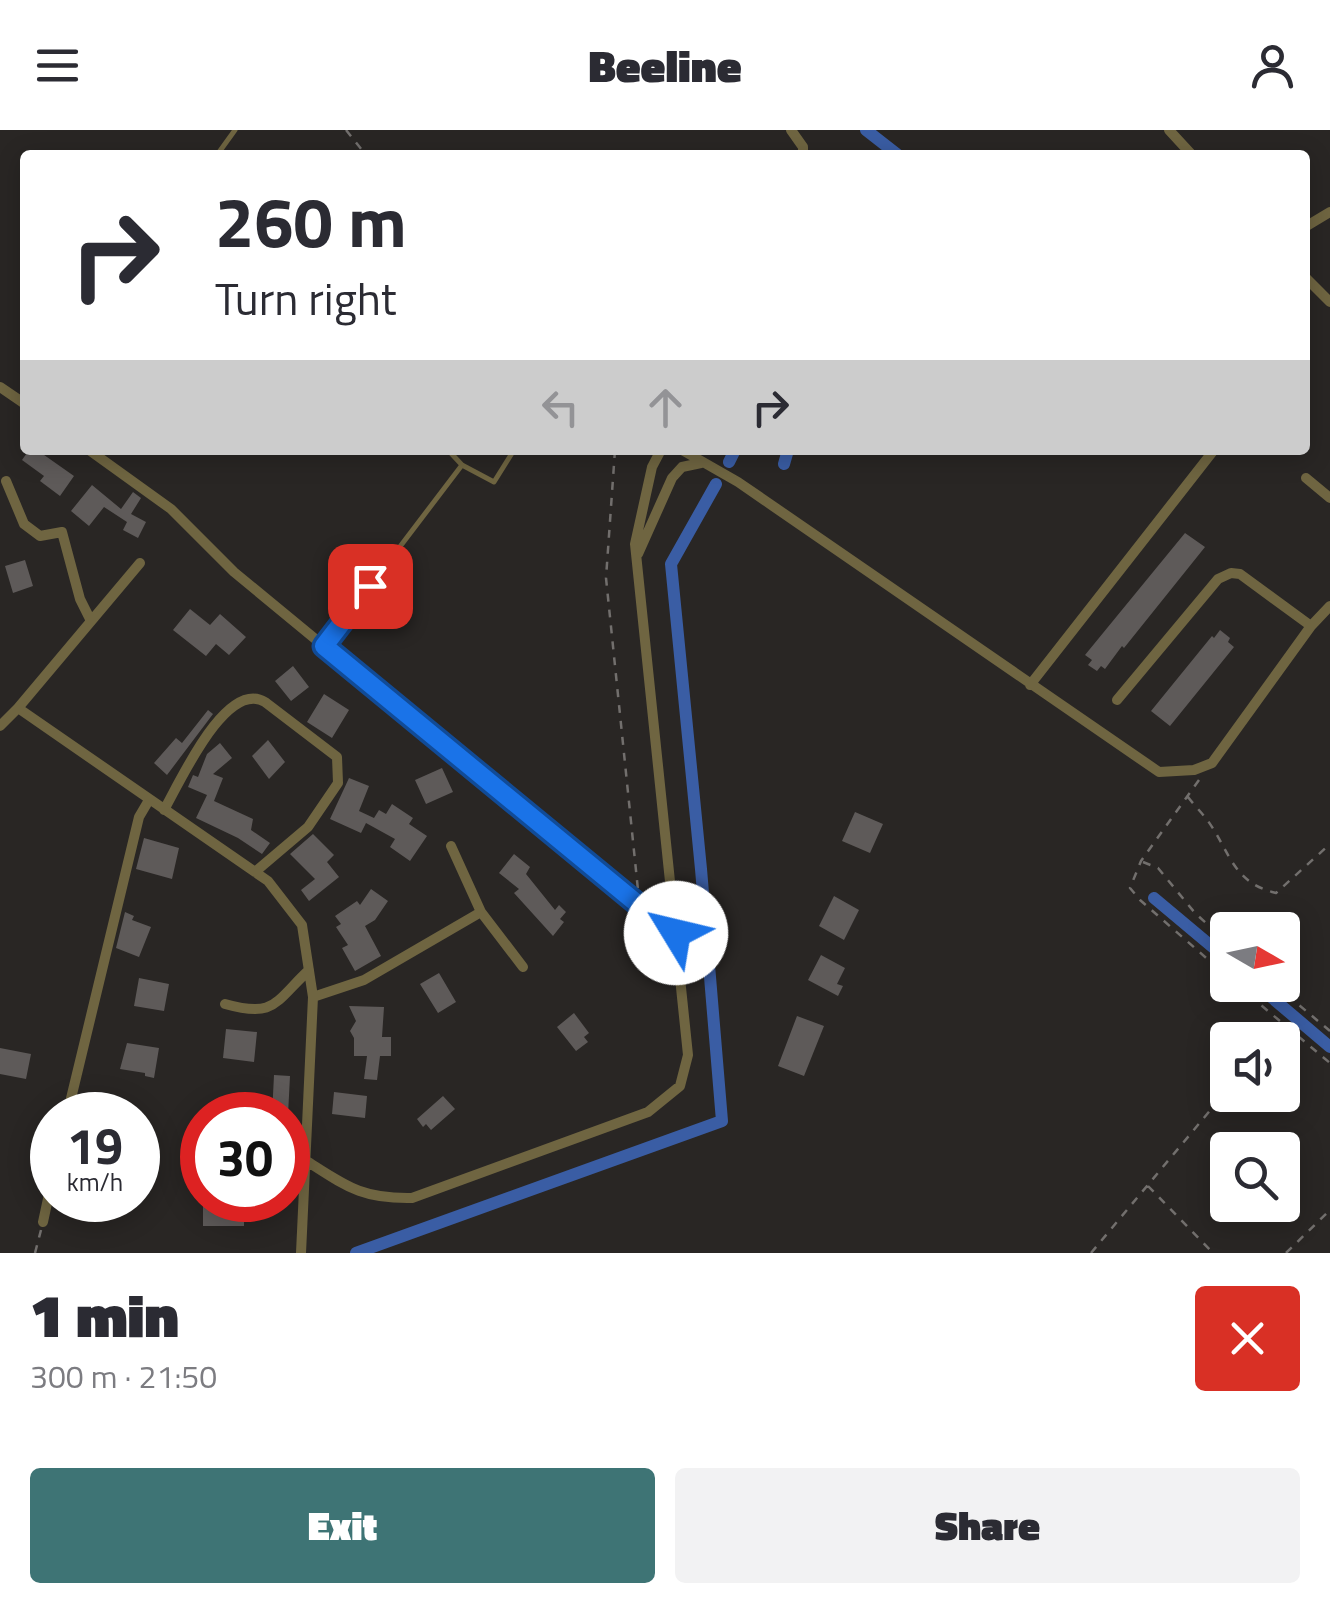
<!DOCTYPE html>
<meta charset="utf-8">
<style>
:root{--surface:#fff;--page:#f2f2f3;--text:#2b2b33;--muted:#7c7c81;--accent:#3e7475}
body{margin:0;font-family:"Titillium Web",sans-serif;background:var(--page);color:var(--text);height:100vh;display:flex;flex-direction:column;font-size:38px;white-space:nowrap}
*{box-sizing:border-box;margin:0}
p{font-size:32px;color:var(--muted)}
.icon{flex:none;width:55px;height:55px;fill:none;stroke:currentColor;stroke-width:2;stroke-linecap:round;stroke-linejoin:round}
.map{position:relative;height:1123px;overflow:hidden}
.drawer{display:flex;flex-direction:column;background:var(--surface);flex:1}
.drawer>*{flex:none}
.hud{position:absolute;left:20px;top:20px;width:1290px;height:305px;border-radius:10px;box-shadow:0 5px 25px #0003;background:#fff;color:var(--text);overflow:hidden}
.needle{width:65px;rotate:99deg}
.controls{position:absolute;left:1210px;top:782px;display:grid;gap:20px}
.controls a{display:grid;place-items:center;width:90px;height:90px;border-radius:10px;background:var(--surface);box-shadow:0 5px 25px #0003;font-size:50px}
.speed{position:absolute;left:30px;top:962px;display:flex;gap:20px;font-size:50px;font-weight:700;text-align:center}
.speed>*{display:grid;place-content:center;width:130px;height:130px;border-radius:50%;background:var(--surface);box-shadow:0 5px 25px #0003;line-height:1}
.speed small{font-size:25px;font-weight:400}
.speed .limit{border:15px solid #d22;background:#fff;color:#111}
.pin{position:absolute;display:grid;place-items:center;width:85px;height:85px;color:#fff;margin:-42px;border-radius:20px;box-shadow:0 5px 15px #0006}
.me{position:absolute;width:110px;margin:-55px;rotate:306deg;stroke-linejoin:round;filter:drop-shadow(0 0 8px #0008)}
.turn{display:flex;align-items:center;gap:35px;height:210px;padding:0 30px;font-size:45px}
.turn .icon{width:130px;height:130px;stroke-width:2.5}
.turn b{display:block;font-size:70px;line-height:85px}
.lanes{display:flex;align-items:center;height:95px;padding:0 30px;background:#0003;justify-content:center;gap:50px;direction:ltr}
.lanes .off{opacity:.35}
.round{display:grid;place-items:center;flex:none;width:105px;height:105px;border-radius:10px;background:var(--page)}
.summary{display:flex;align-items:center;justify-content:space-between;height:170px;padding:0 30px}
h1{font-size:60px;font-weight:800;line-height:75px}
.cta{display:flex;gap:20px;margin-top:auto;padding:20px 30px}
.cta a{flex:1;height:115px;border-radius:10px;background:var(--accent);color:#fff;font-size:40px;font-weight:800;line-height:115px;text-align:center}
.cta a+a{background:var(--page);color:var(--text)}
header{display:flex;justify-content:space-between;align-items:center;height:130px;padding:0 30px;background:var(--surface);font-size:45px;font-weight:800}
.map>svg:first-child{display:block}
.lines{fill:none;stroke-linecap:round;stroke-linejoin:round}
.canal{stroke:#3a5da4;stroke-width:12}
.building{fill:#5e5a59}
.path{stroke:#726f6d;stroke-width:2.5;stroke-dasharray:8 8;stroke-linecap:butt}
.lane{stroke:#6f6541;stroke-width:5}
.street{stroke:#6f6541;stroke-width:10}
.route-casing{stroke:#114b97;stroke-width:25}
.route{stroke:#1a73e8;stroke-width:18}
</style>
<header><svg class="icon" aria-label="menu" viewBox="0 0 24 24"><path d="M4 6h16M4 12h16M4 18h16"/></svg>Beeline<svg class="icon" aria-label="person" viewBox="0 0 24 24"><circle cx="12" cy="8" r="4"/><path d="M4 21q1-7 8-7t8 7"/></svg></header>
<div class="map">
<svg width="1330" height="1123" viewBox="0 0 1330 1123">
<rect width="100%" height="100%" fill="#292624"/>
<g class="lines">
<!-- canal -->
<path class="canal" d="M866,0L898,25
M729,332L735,320
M784,334L788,320
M1154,768L1228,830
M1257,855L1330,917
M356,1123L722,991L701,739L671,434L716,354"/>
</g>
<!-- building -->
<path class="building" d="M29,320H37L74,346L60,366L40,351L44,346L22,330Z
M92,355L121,379L133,362L141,368L131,384L146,392L138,408L123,400L127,392L104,377L89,396L71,381Z
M1185,403L1205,417L1124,518L1122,516L1105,539L1101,536L1097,541L1088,535L1092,530L1085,525Z
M25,430L33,456L13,463L5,436Z
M190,479L210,495L220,484L246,507L229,525L216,514L206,526L173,500Z
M1220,500L1230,508L1228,512L1234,517L1170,596L1151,581L1212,506L1214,508Z
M293,536L309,557L291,571L275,551Z
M324,564L349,580L332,608L307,592Z
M208,580L213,584L167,645L154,633L176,608L182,613Z
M268,610L285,632L269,649L252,626Z
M220,613L232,628L213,644L223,648L214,671L253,689L251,700L270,713L262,724L238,708L196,688L207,665L188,657L193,645L198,647L207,624Z
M442,638L453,662L426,674L415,650Z
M349,648L369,656L359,681L374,688L379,680L386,684L392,674L413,688L409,694L427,706L410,731L390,717L395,709L366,693L361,703L330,689Z
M855,682L883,694L870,723L842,711Z
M313,704L334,725L327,732L339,747L309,771L301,760L315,749L290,724Z
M144,708L179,718L172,749L136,739Z
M514,724L530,737L526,744L555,780L559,775L566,782L560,789L564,792L553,806L514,763L519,759L499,743Z
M371,759L388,771L375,790L365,796L381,826L355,841L342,818L348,815L336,797L341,794L335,786L357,771L360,775Z
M834,766L859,780L844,810L819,796Z
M125,782L134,786L132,790L151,797L139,827L116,818Z
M821,825L845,838L837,854L843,856L838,866L808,850Z
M439,843L456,872L438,883L420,854Z
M139,848L169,854L164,881L134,876Z
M349,876L384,877L382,907H391V926H380L377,950L364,949L367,926H354V908L350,901L356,891Z
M574,883L589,903L584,907L588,912L576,921L557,897Z
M797,886L824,896L804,946L778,936Z
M226,899L257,902L254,932L223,928Z
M127,913L159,918L154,948L145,946V943L120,939Z
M0,918L31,924L26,949L0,944Z
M274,945L290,946L288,985H272Z
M334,962L367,966L365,988L332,984Z
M443,966L455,979L431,1000L426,994L423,997L417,989Z
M203,1071H244V1096H203Z"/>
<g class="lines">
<!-- path -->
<path class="path" d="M346,0L366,25
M615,320L606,448L638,760
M1199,650L1141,731L1130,758L1140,770L1228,847
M1188,667C1194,675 1202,683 1208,691C1230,722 1233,753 1276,763L1330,714
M1143,732L1158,738L1195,783L1228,813
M1237,855L1330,933
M1275,855L1330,901
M1269,910L1281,896
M1148,1056L1213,1123
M35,1123L41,1100
M1091,1123L1228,959
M1286,1123L1330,1080"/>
<!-- lane -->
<path class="lane" d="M217,25L235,0
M448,320L462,335
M326,514L462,335L494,352L514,320"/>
<!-- street -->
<path class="street" d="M791,0L803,17V25
M1169,0L1192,25
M1305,97L1330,82
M1305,147L1330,172
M0,257L25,274
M89,320L171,379L234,442L639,776L676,803
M682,320L738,352L1159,642L1194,640L1212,633L1311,496L1330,476
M1306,348L1330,368
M6,351L24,394L40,406L62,402L80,469L91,491
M638,424L672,348L682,337L701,333
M1030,555L1214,320
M1117,570L1218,449L1231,443L1240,444L1311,496
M18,578L140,433
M0,596L18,578L268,751L302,795L313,867L301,1123
M164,680C180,652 226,549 265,572L337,627L338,653L308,697L255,742
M481,782L523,837
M313,867L364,850L481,782L451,716
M225,874C275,888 274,873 309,840
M67,985L139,687L149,670
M305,1030C346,1056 361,1069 412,1068L648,982L680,956L688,925L635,414L652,337L661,320
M43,1092L52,1050"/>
</g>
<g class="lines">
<defs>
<path id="route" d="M370,456L324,516L640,776L676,803"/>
</defs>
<!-- route casing -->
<use href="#route" class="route-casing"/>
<!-- route -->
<use href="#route" class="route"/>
</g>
</svg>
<div class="controls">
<a><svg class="needle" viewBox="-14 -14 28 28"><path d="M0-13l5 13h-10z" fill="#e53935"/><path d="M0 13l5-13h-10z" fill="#7c7c81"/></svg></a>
<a><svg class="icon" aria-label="sound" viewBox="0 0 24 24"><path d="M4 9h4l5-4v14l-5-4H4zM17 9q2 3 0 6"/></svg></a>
<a><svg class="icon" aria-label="search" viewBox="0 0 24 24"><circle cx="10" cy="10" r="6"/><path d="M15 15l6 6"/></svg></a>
</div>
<div class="speed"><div>19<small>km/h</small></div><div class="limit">30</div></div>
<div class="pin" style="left:370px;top:456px;background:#d93025"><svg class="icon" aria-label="arrive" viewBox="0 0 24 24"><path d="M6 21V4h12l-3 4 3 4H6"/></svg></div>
<svg class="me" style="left:676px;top:803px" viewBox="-20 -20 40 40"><circle r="19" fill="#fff"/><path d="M0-13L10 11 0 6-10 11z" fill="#1a73e8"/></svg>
<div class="hud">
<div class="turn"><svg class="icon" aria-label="right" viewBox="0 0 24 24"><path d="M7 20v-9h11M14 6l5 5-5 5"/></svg><div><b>260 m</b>Turn right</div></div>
<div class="lanes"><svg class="icon off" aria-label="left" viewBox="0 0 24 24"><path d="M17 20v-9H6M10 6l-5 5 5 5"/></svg><svg class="icon off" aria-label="ahead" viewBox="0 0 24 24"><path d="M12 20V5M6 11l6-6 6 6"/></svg><svg class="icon" aria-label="right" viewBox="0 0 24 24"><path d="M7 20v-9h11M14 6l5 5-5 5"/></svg></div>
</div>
</div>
<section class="drawer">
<div class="summary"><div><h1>1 min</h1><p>300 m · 21:50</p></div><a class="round" style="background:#d93025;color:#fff"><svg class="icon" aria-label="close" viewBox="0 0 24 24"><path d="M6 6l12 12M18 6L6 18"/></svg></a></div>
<div class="cta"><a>Exit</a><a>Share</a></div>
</section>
